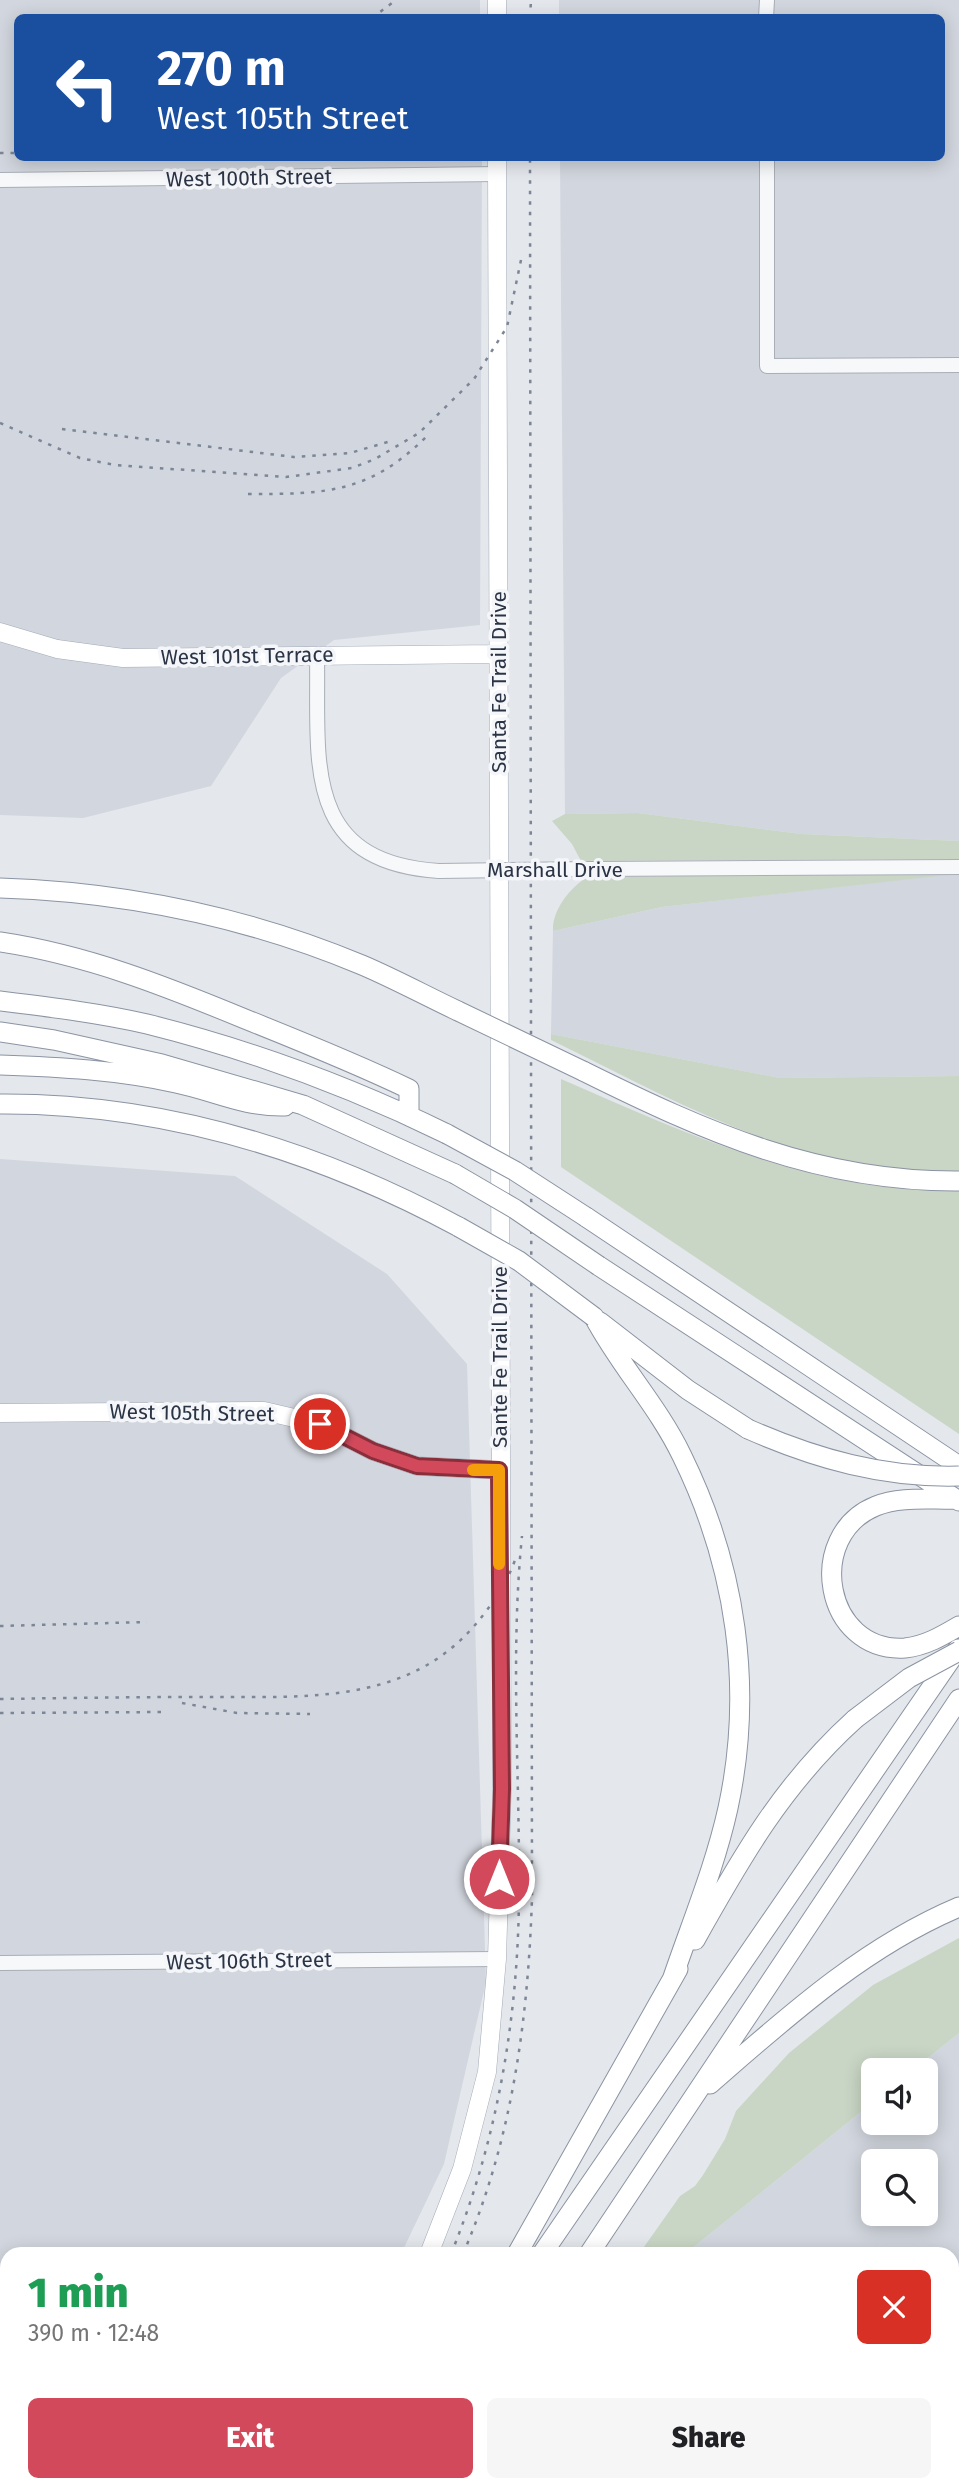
<!DOCTYPE html>
<meta charset="utf-8">
<style>
:root{--surface:#fff;--page:#f6f6f6;--text:#202124;--muted:#757577;--accent:#d1495b}
body{margin:0;font-family:"Fira Sans",sans-serif;background:var(--page);color:var(--text);height:100vh;display:flex;flex-direction:column;font-size:26px;white-space:nowrap}
*{box-sizing:border-box;margin:0}
p{font-size:23px;color:var(--muted)}
.icon{flex:none;width:38px;height:38px;fill:none;stroke:currentColor;stroke-width:2;stroke-linecap:round;stroke-linejoin:round}
.map{position:relative;flex:1;overflow:hidden}
.panel{position:absolute;left:0px;top:2247px;width:959px;height:245px;display:flex;flex-direction:column;background:var(--surface);border-radius:21px 21px 0 0;box-shadow:0 4px 18px #0003}
.panel>*{flex:none}
.guide{position:absolute;left:14px;top:14px;width:931px;height:147px;border-radius:10px;box-shadow:0 4px 18px #0003;background:#1a4fa0;color:#fff;overflow:hidden}
.fabs{position:absolute;left:861px;top:2058px;display:grid;gap:14px}
.fabs a{display:grid;place-items:center;width:77px;height:77px;border-radius:10px;background:var(--surface);box-shadow:0 4px 18px #0003;font-size:35px}
.pin{position:absolute;display:grid;place-items:center;width:60px;height:60px;color:#fff;margin:-30px;border:4px solid #fff;border-radius:50%;box-shadow:0 2px 7px #0007}
.me{position:absolute;width:77px;margin:-38px;rotate:0deg;stroke-linejoin:round;filter:drop-shadow(0 0 5px #0008)}
.turn{display:flex;align-items:center;gap:24px;height:147px;padding:0 28px;font-size:32px}
.turn .icon{width:91px;height:91px;stroke-width:2.5}
.turn b{display:block;font-size:49px;line-height:60px}
.round{display:grid;place-items:center;flex:none;width:74px;height:74px;border-radius:10px;background:var(--page)}
.headline{display:flex;align-items:center;justify-content:space-between;height:119px;padding:0 28px}
h1{font-size:42px;font-weight:800;line-height:52px;color:#1e9e55}
.button{display:flex;gap:14px;margin-top:auto;padding:14px 28px}
.button a{flex:1;height:80px;border-radius:10px;background:var(--accent);color:#fff;font-size:28px;font-weight:800;line-height:80px;text-align:center}
.button a+a{background:var(--page);color:var(--text)}
.map>svg:first-child{display:block}
.built{fill:#d2d6de;fill-rule:evenodd}
.green{fill:#c9d6c5}
.lines{fill:none;stroke-linecap:round;stroke-linejoin:round}
.minor-casing{stroke:#a9aeb7;stroke-width:16}
.major-casing{stroke:#a3abb8;stroke-width:19}
.highway-casing{stroke:#8b94a3;stroke-width:21}
.minor{stroke:#f7f8fa;stroke-width:14}
.major{stroke:#fff;stroke-width:18}
.highway{stroke:#fff;stroke-width:19}
.rail{stroke:#7d8696;stroke-width:2.5;stroke-dasharray:3.5 7;stroke-linecap:butt}
.minor-bridge-casing{stroke:#a9aeb7;stroke-width:16;stroke-linecap:butt}
.highway-bridge-casing{stroke:#8b94a3;stroke-width:21;stroke-linecap:butt}
.minor-bridge{stroke:#f7f8fa;stroke-width:14}
.highway-bridge{stroke:#fff;stroke-width:19}
.route-casing{stroke:#882f3b;stroke-width:18}
.route{stroke:#d1495b;stroke-width:12}
.slow{stroke:#f59e0b;stroke-width:12}
.labels{text-anchor:middle;dominant-baseline:central;stroke-width:7;stroke-linejoin:round;paint-order:stroke}
.street-label{font-size:21px;fill:#2b3445;stroke:#f4f6f9}
</style>
<div class="map">
<svg width="959" height="2492" viewBox="0 0 959 2492">
<rect width="100%" height="100%" fill="#e4e7ec"/>
<!-- built -->
<path class="built" d="M0,0H480V18H18V158H482L480,625L334,640L281,678L211,786L83,818L0,815Z
M559,0H959V841L802,834L638,813L565,814L560,158H942V18H559Z
M959,873V1076L780,1078L551,1034L553,931L662,907Z
M0,1159L235,1176L387,1274L467,1364L486,1982L444,2164L401,2254H7V2485H267L263,2492H0Z
M959,2033V2312L952,2315V2254H685L873,2102V2123H926V2070H913ZM926,2161V2214H873V2161Z
M959,2330V2492H854V2485H952V2332Z
M532,2485H838V2492H532Z"/>
<!-- green -->
<path class="green" d="M638,813L802,834L959,841V859L581,861L572,844L552,821L565,814Z
M941,873L947,875L662,907L553,931C552,910 570,888 587,877Z
M551,1034L780,1078L959,1076V1172C806,1177 684,1105 551,1040Z
M561,1079C687,1134 818,1195 959,1190V1434L561,1167Z
M959,1938V2033L913,2070H873V2102L685,2254H639L680,2196L695,2186L703,2175L725,2139L736,2111L789,2053L873,1985Z
M461,2485H503L498,2492H456Z"/>
<g class="lines">
<defs>
<path id="minor" d="M766,18L767,0
M767,158V366L959,365
M0,180L497,174
M317,656C319,759 300,862 439,871
M591,869L959,867
M0,1963L497,1959
M0,2302H7
M952,2324L959,2322
M845,2485V2492"/>
<path id="major" d="M497,18V0
M0,632L57,649L123,658L497,654
M0,1413L264,1411L320,1424L373,1451L417,1466L499,1470
M429,2254L462,2169L487,2072L497,1959L502,1789L497,158
M289,2492L294,2485"/>
<path id="highway" d="M0,888C125,892 247,917 362,965C395,979 426,996 458,1011
M0,942C87,955 165,986 245,1019C300,1041 355,1063 409,1089V1115
M0,1001C49,1007 99,1013 147,1024C251,1050 351,1087 447,1134
M0,1032L54,1040L162,1064L303,1105L455,1174
M0,1065C60,1067 117,1070 176,1083C215,1091 243,1107 285,1106
M583,1071C706,1132 818,1182 959,1181
M0,1104C163,1103 316,1150 459,1227
M586,1217L959,1466
M599,1266L959,1501
M594,1317C620,1366 658,1406 682,1456C736,1566 754,1688 728,1808C715,1867 691,1924 672,1980
M600,1322L688,1390L748,1429
M956,1499C931,1500 900,1496 876,1506C804,1535 824,1653 905,1648C925,1646 942,1636 959,1626
M695,1940C742,1856 783,1784 855,1719
M710,2084C787,2017 864,1947 959,1907
M517,2254L678,1969
M542,2254L958,1649
M589,2254L959,1699
M379,2492L383,2485
M430,2492L435,2485"/>
</defs>
<!-- minor casing -->
<use href="#minor" class="minor-casing"/>
<!-- major casing -->
<use href="#major" class="major-casing"/>
<!-- highway casing -->
<use href="#highway" class="highway-casing"/>
<!-- minor -->
<use href="#minor" class="minor"/>
<!-- major -->
<use href="#major" class="major"/>
<!-- highway -->
<use href="#highway" class="highway"/>
<!-- rail -->
<path class="rail" d="M372,18L396,0
M530,18L531,0
M0,153H18
M0,423L80,458L115,465L286,477L352,468L375,459L419,433L474,379L507,327L521,260
M62,429L294,457L350,453L391,441
M248,494C324,494 369,494 427,436
M0,1626L147,1622
M0,1699C66,1698 131,1697 197,1697C295,1696 404,1708 475,1625C492,1605 508,1582 516,1557
M182,1703L237,1713L310,1714
M0,1713L167,1712
M451,2254C497,2141 518,2019 519,1896C520,1777 510,1655 522,1536
M463,2254C512,2140 528,2021 532,1898L530,158
M310,2492L314,2485
M331,2492L336,2485"/>
<defs>
<path id="minor-bridge" d="M439,871L591,869"/>
<path id="highway-bridge" d="M458,1011L583,1071
M447,1134L515,1171L586,1217
M455,1174L515,1209L599,1266
M459,1227L519,1261L594,1317
M748,1429C816,1459 884,1478 959,1476
M855,1719L909,1678L959,1651"/>
</defs>
<!-- minor-bridge casing -->
<use href="#minor-bridge" class="minor-bridge-casing"/>
<!-- highway-bridge casing -->
<use href="#highway-bridge" class="highway-bridge-casing"/>
<!-- minor-bridge -->
<use href="#minor-bridge" class="minor-bridge"/>
<!-- highway-bridge -->
<use href="#highway-bridge" class="highway-bridge"/>
</g>
<g class="lines">
<defs>
<path id="route" d="M320,1424L373,1451L417,1466L499,1470L502,1789L499,1879"/>
</defs>
<!-- route casing -->
<use href="#route" class="route-casing"/>
<!-- route -->
<use href="#route" class="route"/>
<!-- slow -->
<path class="slow" d="M473,1470H499V1564"/>
</g>
<g class="labels">
<!-- street labels -->
<g class="street-label">
<text transform="translate(249 178) rotate(-1)">West 100th Street</text>
<text transform="translate(247 656) rotate(-1)">West 101st Terrace</text>
<text transform="translate(499 682) rotate(-90)">Santa Fe Trail Drive</text>
<text x="555" y="870">Marshall Drive</text>
<text transform="translate(500 1357) rotate(-90)">Sante Fe Trail Drive</text>
<text transform="translate(192 1413) rotate(1)">West 105th Street</text>
<text transform="translate(249 1961) rotate(-1)">West 106th Street</text>
</g>
</g>
</svg>
<div class="fabs">
<a><svg class="icon" aria-label="sound" viewBox="0 0 24 24"><path d="M4 9h4l5-4v14l-5-4H4zM17 9q2 3 0 6"/></svg></a>
<a><svg class="icon" aria-label="search" viewBox="0 0 24 24"><circle cx="10" cy="10" r="6"/><path d="M15 15l6 6"/></svg></a>
</div>
<div class="pin" style="left:320px;top:1424px;background:#d93025"><svg class="icon" aria-label="arrive" viewBox="0 0 24 24"><path d="M6 21V4h12l-3 4 3 4H6"/></svg></div>
<svg class="me" style="left:499px;top:1879px" viewBox="-20 -20 40 40"><circle r="17" fill="#d1495b" stroke="#fff" stroke-width="3"/><path d="M0-11L8 9 0 5-8 9z" fill="#fff"/></svg>
<div class="guide">
<div class="turn"><svg class="icon" aria-label="left" viewBox="0 0 24 24"><path d="M17 20v-9H6M10 6l-5 5 5 5"/></svg><div><b>270 m</b>West 105th Street</div></div>
</div>
<section class="panel">
<div class="headline"><div><h1>1 min</h1><p>390 m · 12:48</p></div><a class="round" style="background:#d93025;color:#fff"><svg class="icon" aria-label="close" viewBox="0 0 24 24"><path d="M6 6l12 12M18 6L6 18"/></svg></a></div>
<div class="button"><a>Exit</a><a>Share</a></div>
</section>
</div>
